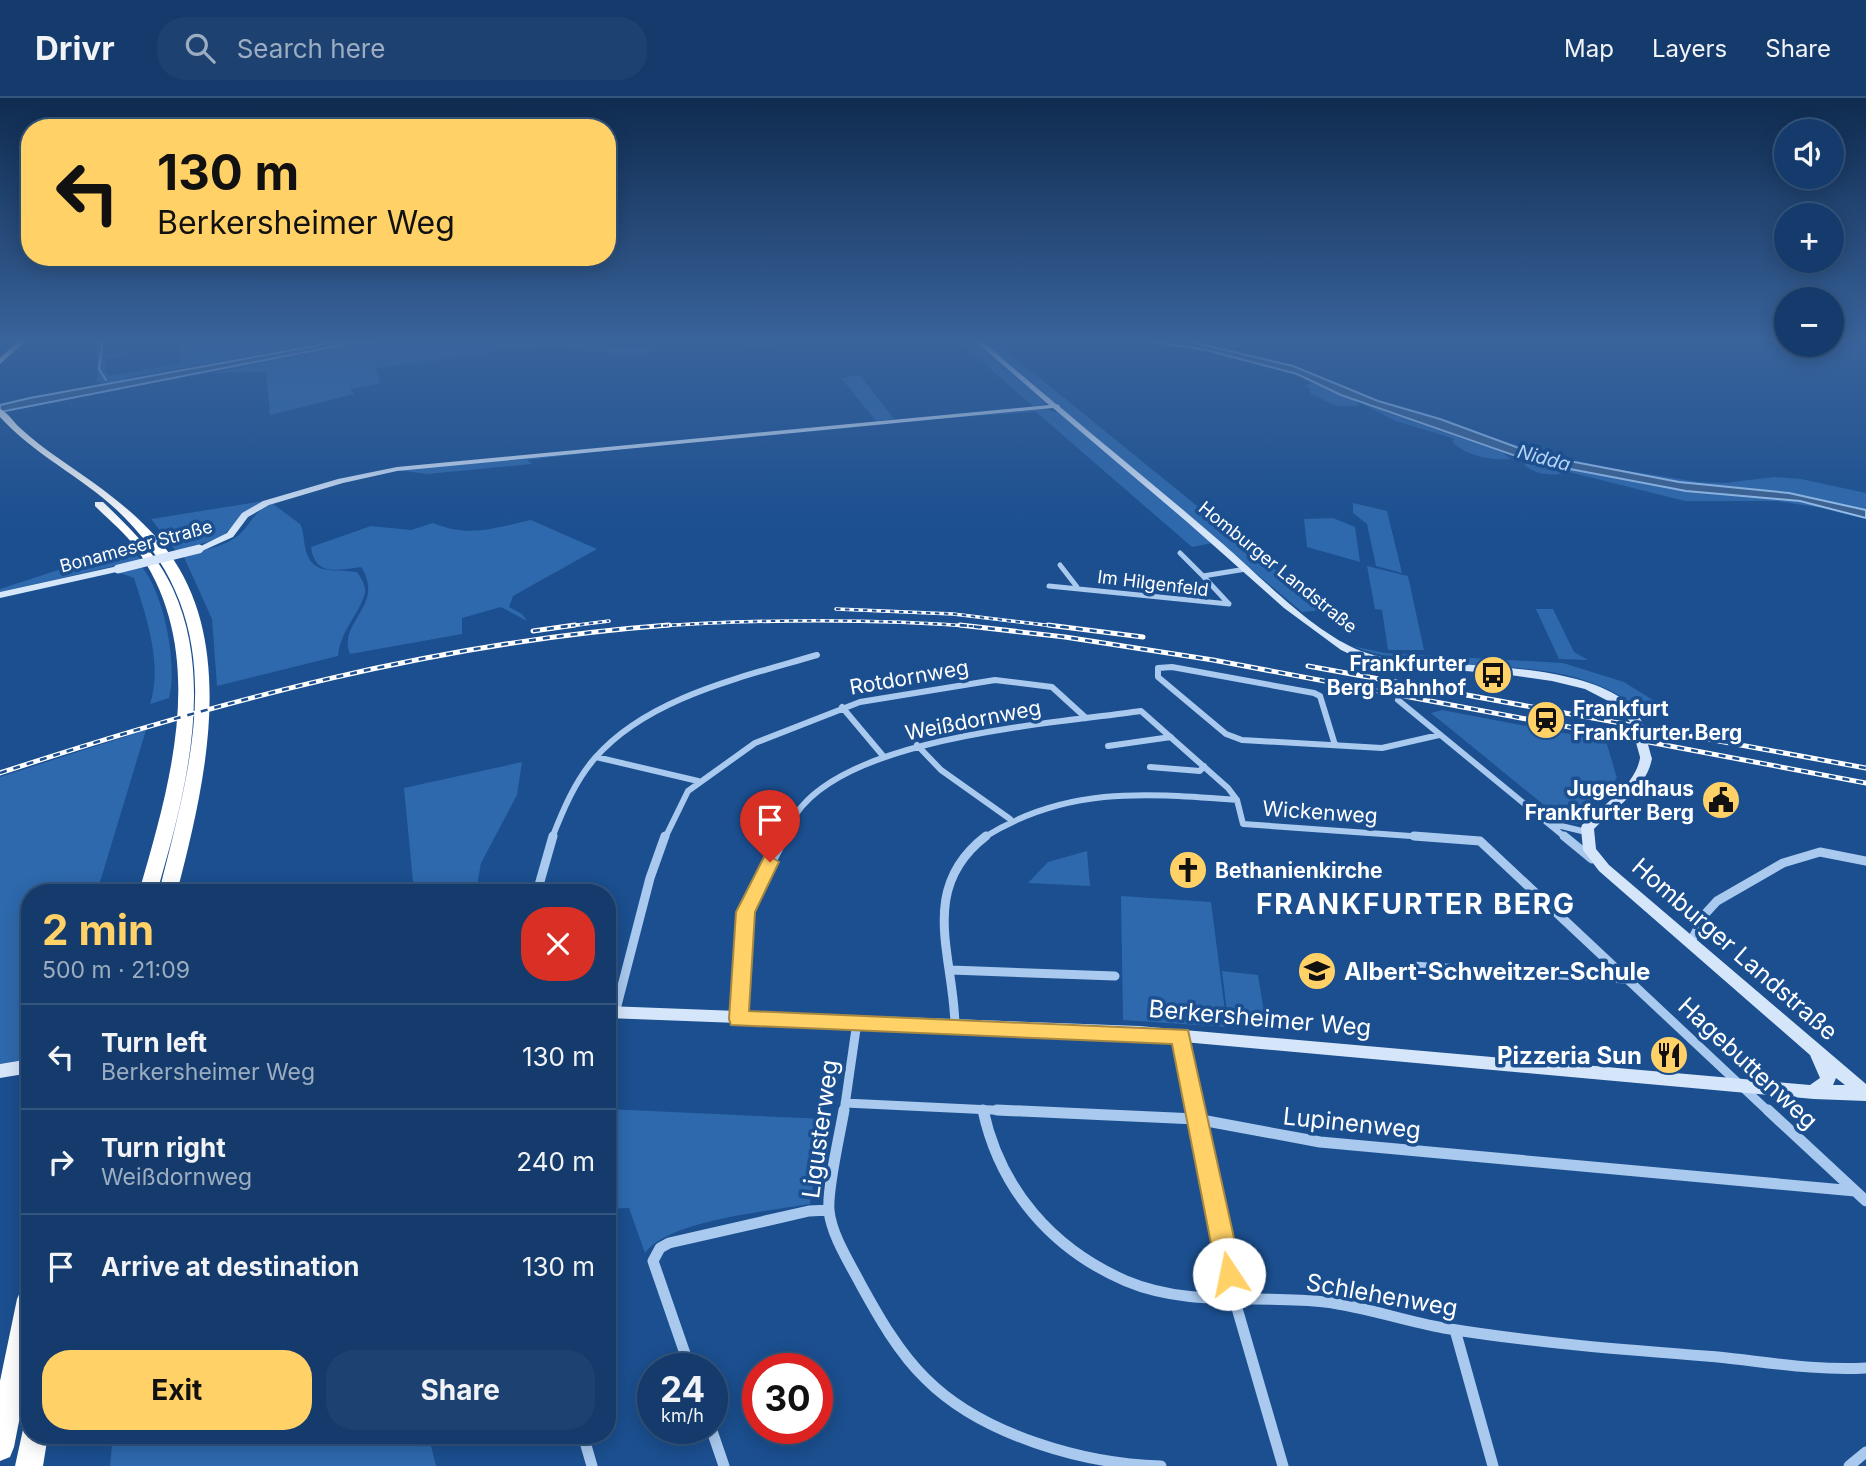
<!DOCTYPE html>
<meta charset="utf-8">
<style>
:root{--surface:#143b6b;--page:#1d4271;--text:#f1f3f6;--muted:#9dadc1;--line:#33557e;--accent:#ffd166}
body{margin:0;font-family:Inter,sans-serif;background:var(--page);color:var(--text);height:100vh;display:flex;flex-direction:column;font-size:26px;white-space:nowrap}
*{box-sizing:border-box;margin:0}
p{font-size:23px;color:var(--muted)}
.icon{flex:none;width:38px;height:38px;fill:none;stroke:currentColor;stroke-width:2;stroke-linecap:round;stroke-linejoin:round}
.map{position:relative;flex:1;overflow:hidden}
.sheet{position:absolute;left:21px;top:786px;width:595px;height:560px;display:flex;flex-direction:column;background:var(--surface);border-radius:28px;box-shadow:0 4px 18px #0003,0 0 0 2px var(--line)}
.sheet>*{flex:none}
.hud{position:absolute;left:21px;top:21px;width:595px;height:147px;border-radius:28px;box-shadow:0 4px 18px #0003,0 0 0 2px var(--line);background:#ffd166;color:#111;overflow:hidden}
.buttons{position:absolute;left:1774px;top:21px;display:grid;gap:14px}
.buttons a{display:grid;place-items:center;width:70px;height:70px;border-radius:50%;background:var(--surface);box-shadow:0 4px 18px #0003,0 0 0 2px var(--line);font-size:35px}
.speed{position:absolute;left:637px;top:1255px;display:flex;gap:14px;font-size:35px;font-weight:700;text-align:center}
.speed>*{display:grid;place-content:center;width:91px;height:91px;border-radius:50%;background:var(--surface);box-shadow:0 4px 18px #0003,0 0 0 2px var(--line);line-height:1}
.speed small{font-size:18px;font-weight:400}
.speed .limit{border:10px solid #d22;background:#fff;color:#111}
.pin{position:absolute;display:grid;place-items:center;width:60px;height:60px;color:#fff;margin:-72px -30px;border-radius:50% 50% 50% 0;rotate:-45deg;box-shadow:0 0 7px #0007}
.pin .icon{rotate:45deg}
.me{position:absolute;width:77px;margin:-38px;rotate:349deg;stroke-linejoin:round;filter:drop-shadow(0 0 5px #0008)}
.turn{display:flex;align-items:center;gap:24px;height:147px;padding:0 21px;font-size:32px}
.turn .icon{width:91px;height:91px;stroke-width:2.5}
.turn b{display:block;font-size:49px;line-height:60px}
.round{display:grid;place-items:center;flex:none;width:74px;height:74px;border-radius:28px;background:var(--page)}
.overview{display:flex;align-items:center;justify-content:space-between;height:119px;padding:0 21px}
h1{font-size:42px;font-weight:700;line-height:52px;color:var(--accent)}
.primary-button{display:flex;gap:14px;margin-top:auto;padding:14px 21px}
.primary-button a{flex:1;height:80px;border-radius:28px;background:var(--accent);color:#111;font-size:28px;font-weight:700;line-height:80px;text-align:center}
.primary-button a+a{background:var(--page);color:var(--text)}
ul{padding:0;list-style:none}
li{display:flex;align-items:center;gap:21px;height:105px;padding:0 21px;border-top:2px solid var(--line)}
li div{flex:1}
li b{display:block;font-size:26px}
li em{font-style:normal}
header{display:flex;align-items:center;gap:42px;box-sizing:border-box;height:98px;padding:0 35px;background:var(--surface);border-bottom:2px solid var(--line)}
header strong{font-size:33px}
nav{display:flex;gap:38px;margin-inline-start:auto;font-size:24px}
.search{width:490px;height:63px;background:var(--page);display:flex;align-items:center;gap:18px;box-sizing:border-box;padding:0 24px;border-radius:28px;color:var(--muted);font-size:26px}
.map>svg:first-child{display:block}
.green{fill:#2e69ad}
.water{fill:#3c6290;stroke:#9cc4f0;stroke-width:2}
.lines{fill:none;stroke-linecap:round;stroke-linejoin:round}
.stream{stroke:#9cc4f0;stroke-width:2}
.street-far3{stroke:#a9c9ee;stroke-width:5}
.street-far2{stroke:#a9c9ee;stroke-width:6}
.street-far1{stroke:#a9c9ee;stroke-width:9}
.street{stroke:#a9c9ee;stroke-width:11}
.secondary{fill:#d6e6fa;fill-rule:evenodd}
.highway{fill:#fff;fill-rule:evenodd}
.rail-far1-casing{stroke:#fff;stroke-width:3.5}
.rail-casing{stroke:#fff;stroke-width:5}
.rail-far1{stroke:#1b4f8f;stroke-width:2;stroke-dasharray:4.5;stroke-linecap:butt}
.rail{stroke:#1b4f8f;stroke-width:2.5;stroke-dasharray:7;stroke-linecap:butt}
.secondary-bridge-far1{stroke:#d6e6fa;stroke-width:9}
.secondary-bridge{stroke:#d6e6fa;stroke-width:11}
.route{fill:#ffd166;stroke:#a68842;stroke-width:2}
.labels{text-anchor:middle;dominant-baseline:central;stroke-width:7;stroke-linejoin:round;paint-order:stroke}
.far-street-label{font-size:18px;fill:#fff;stroke:#1b4f8f}
.far-water-label{font-size:19px;font-style:italic;fill:#b5d3f5;stroke:#1b4f8f}
.poi-label{font-size:21px;font-weight:bold;fill:#fff;stroke:#1b4f8f;text-anchor:end}
.street-label{font-size:21px;fill:#fff;stroke:#1b4f8f}
.near-street-label{font-size:24px;fill:#fff;stroke:#1b4f8f}
.near-poi-label{font-size:24px;font-weight:bold;fill:#fff;stroke:#1b4f8f;text-anchor:start}
.district-label{font-size:28px;font-weight:bold;letter-spacing:2px;fill:#fff;stroke:#1b4f8f}
</style>
<header>
<strong>Drivr</strong>
<div class="search"><svg class="icon" aria-label="search" viewBox="0 0 24 24"><circle cx="10" cy="10" r="6"/><path d="M15 15l6 6"/></svg>Search here</div>
<nav><a>Map</a><a>Layers</a><a>Share</a></nav>
</header>
<div class="map">
<svg width="1866" height="1368" viewBox="0 0 1866 1368">
<rect width="100%" height="100%" fill="#1b4f8f"/>
<!-- green -->
<path class="green" d="M96,241H110L105,249L107,257L131,254L106,261L105,274L110,278L181,265V246L217,241H342L125,280L128,283L101,285L95,282L98,279Z
M382,241L515,244L587,241L586,247L503,251L483,256L375,270L380,285L350,291L354,296L270,317L266,274L212,275Z
M702,241H801L768,250Z
M971,241L976,244L1047,305L1034,309L957,242Z
M978,241H989L1009,255L1325,512L1302,514Z
M561,249L659,250L642,259Z
M860,277L894,321L876,323L841,280Z
M1314,284L1356,302L1358,308H1336L1311,296L1309,290L1304,288Z
M1362,306L1503,355L1511,361C1493,363 1464,358 1452,343L1455,341L1396,323Z
M1045,311L1060,315L1213,445L1192,449L1036,314L926,321Z
M656,347L527,362L532,366L427,376L397,372Z
M1528,362L1686,393L1800,403L1866,422L1823,410L1777,403H1685L1561,372L1563,375C1551,379 1531,375 1524,366Z
M1584,366L1698,384L1725,385L1774,379L1801,381L1866,395V412L1789,395L1679,384Z
M264,403L218,441L176,453L151,421Z
M1353,405L1387,413L1402,475L1376,468L1367,426L1353,415Z
M273,406L300,426C304,433 303,439 305,448C310,479 333,470 357,474C361,480 366,487 365,495C359,517 341,531 338,558L217,588L212,521L183,457C201,452 227,449 241,435C253,422 256,411 273,406Z
M1333,420L1355,429L1360,464L1307,449L1304,421Z
M531,422L597,451L513,498L509,509L522,516L527,523L501,509L462,520V536L350,556C337,524 386,507 361,469C338,472 315,479 311,449L371,428L411,432L433,425C470,440 493,430 531,422Z
M129,449L141,462L0,494V491Z
M141,468C164,494 178,567 169,600L150,606C163,566 146,518 134,480L117,474Z
M1367,468L1408,478L1424,552H1388L1382,512L1375,511Z
M1536,511H1553L1574,554L1588,562L1559,561Z
M1352,548L1385,555L1563,565L1624,584L1667,611L1644,615C1561,544 1447,585 1352,548Z
M1442,612L1606,643L1617,680L1577,726L1566,725L1431,615Z
M146,632L97,794H30V961L0,966V679Z
M522,664L517,697L481,765L476,794H414L404,690Z
M1087,753L1090,788L1028,785L1048,764Z
M1121,798L1211,804L1227,929L1123,922Z
M1222,873L1258,877L1266,925L1228,922Z
M607,1011L824,1021L810,1106C770,1113 668,1122 645,1155L629,1110L607,1111Z
M113,1337H418L421,1349L430,1344L436,1368H110Z"/>
<!-- water -->
<path class="water" d="M391,241L347,246L0,314V307L30,300L353,241Z
M1134,241H1194L1195,245L1293,268L1378,303L1440,321L1538,357L1679,384L1789,395L1866,412V420L1800,403L1686,393L1533,364L1341,297L1297,276L1206,252Z"/>
<g class="lines">
<!-- stream -->
<path class="stream" d="M103,241L99,271L106,282"/>
<!-- street-far3 -->
<path class="street-far3" d="M1180,455L1203,478
M1060,467L1077,489
M1049,488L1229,506
M1229,506L1203,478L1246,471"/>
<!-- street-far2 -->
<path class="street-far2" d="M1398,602L1566,740
M842,609L884,659
M917,647L941,672L1010,721
M1335,647L1320,598L1314,595L1172,569L1158,570V579L1226,636L1242,642L1382,650L1439,637
M1108,648L1171,639
M596,659L698,683
M1150,669L1200,673L1204,668
M1553,726L1586,734
M552,740C563,712 575,683 595,660C648,599 743,579 817,557
M665,740L688,693L755,645L860,604L995,582L1052,589L1086,620
M784,740C788,732 791,724 796,716C849,638 1053,626 1141,613L1228,690L1237,702L1243,726L1439,740
M983,740C1066,688 1144,695 1237,702"/>
<!-- street-far1 -->
<path class="street-far1" d="M1414,738L1480,743L1769,1014
M1564,738L1592,761
M537,794L553,738
M1690,845L1706,815L1717,803L1783,765L1820,754L1866,763
M1412,868L1625,881
M951,872L1115,878
M615,915L650,780L665,738
M739,921L746,814L785,738
M955,928C954,858 917,791 986,738
M1180,937L1196,1014
M845,1005L1036,1014
M844,1014L857,924"/>
<!-- street -->
<path class="street" d="M844,1012C840,1036 827,1091 829,1112C831,1136 849,1164 860,1185C878,1218 899,1255 926,1281C982,1337 1084,1366 1161,1368
M983,1012C1000,1091 1052,1151 1126,1183C1190,1210 1258,1196 1325,1204C1366,1209 1404,1223 1444,1230C1535,1245 1627,1252 1718,1259C1767,1264 1817,1273 1866,1270
M997,1012L1196,1021L1320,1044L1855,1093
M1195,1012L1234,1200L1283,1368
M1768,1012L1866,1103
M1455,1232L1493,1368
M690,1270L653,1163L660,1150L669,1145L809,1113L829,1112
M711,1330L724,1368
M583,1337L592,1368
M1849,1368L1866,1354"/>
<!-- secondary -->
<path class="secondary" d="M973,241H979L1056,306L1059,307L1060,309C1114,355 1169,399 1223,446C1261,479 1314,535 1361,553C1378,560 1399,561 1418,563C1476,569 1572,567 1621,600C1628,606 1636,616 1642,624L1636,627L1632,626L1614,606L1585,591L1552,583L1510,577L1389,566L1356,559L1341,552L1284,510L1186,423L1053,310L397,373L343,385L269,407L248,419L233,439L202,453L195,451L227,435L242,415L263,403L338,381L397,369L1049,307Z
M118,468L121,469V473L0,500V494Z
M1646,656L1652,660C1647,691 1614,710 1594,731L1596,751L1609,767L1866,986V1003L1814,1001L1139,940L607,920V908L1139,928L1810,987L1820,980L1810,957L1599,773L1583,752L1581,730L1582,727C1602,707 1635,689 1640,660ZM1836,980L1845,987H1833Z
M30,961V975L0,980V966Z"/>
<!-- highway -->
<path class="highway" d="M20,241H28L0,266V260Z
M0,311C8,315 13,323 19,329C32,341 46,352 61,362C100,389 140,416 169,455C238,550 204,690 177,794H159C192,661 234,530 124,419C87,381 36,359 0,319Z
M95,404H103C130,430 157,456 173,491C216,584 184,701 157,794H139C171,683 210,554 136,450C125,435 109,422 95,408Z
M30,1189V1267L14,1349L10,1359L0,1363V1283L17,1201L21,1192Z
M30,1325V1337H48L43,1368H15L24,1327Z"/>
<defs>
<path id="rail-far1" d="M836,511L953,516L1062,529
M562,529L609,523
M645,529C758,521 869,520 982,529"/>
<path id="rail" d="M960,527L1065,539L1213,562L1866,685
M1048,527L1143,539
M533,533L575,527
M1308,568L1866,670
M0,675C218,603 440,544 669,527"/>
</defs>
<!-- rail-far1 casing -->
<use href="#rail-far1" class="rail-far1-casing"/>
<!-- rail casing -->
<use href="#rail" class="rail-casing"/>
<!-- rail-far1 -->
<use href="#rail-far1" class="rail-far1"/>
<!-- rail -->
<use href="#rail" class="rail"/>
<!-- secondary-bridge-far1 -->
<path class="secondary-bridge-far1" d="M118,471L199,451"/>
<!-- secondary-bridge -->
<path class="secondary-bridge" d="M1636,624L1646,660"/>
</g>
<!-- sky -->
<linearGradient id="sky" x2="0" y2="1"><stop stop-color="#0f2b4f"/><stop offset="0.56" stop-color="#39639b"/><stop offset="1" stop-color="#39639b" stop-opacity="0"/></linearGradient>
<rect width="1866" height="432" fill="url(#sky)"/>
<!-- route -->
<path class="route" d="M770,758L779,764L755,814L749,913L1188,932L1242,1176L1238,1185L1229,1188L1220,1185L1217,1176L1172,946L731,927L729,921L736,814L764,759Z"/>
<!-- icons -->
<defs>
<symbol id="bus-disc" viewBox="-11 -11 22 22"><circle r="9.5" fill="#ffd166" stroke="#1b4f8f"/><path d="M-5-6H5V4H4V6H2V4H-2V6H-4V4H-5ZM-3.5-4V0h7V-4ZM-3.5 1.2v1.5H-2V1.2ZM2 1.2v1.5H3.5V1.2Z" fill="#111"/></symbol>
<symbol id="station-disc" viewBox="-11 -11 22 22"><circle r="9.5" fill="#ffd166" stroke="#1b4f8f"/><path d="M-3-6H3Q5-6 5-4V2Q5 4 3 4L4.5 6H3L1.5 4h-3L-3 6H-4.5L-3 4Q-5 4-5 2V-4Q-5-6-3-6ZM-3.5-4v3h7v-3ZM-3.5 1v1.5H-2V1ZM2 1v1.5H3.5V1Z" fill="#111"/></symbol>
<symbol id="civic-disc" viewBox="-11 -11 22 22"><circle r="9.5" fill="#ffd166" stroke="#1b4f8f"/><path d="M-.6-6.5H3V-4.5H.6V-3L4-1V1h2V6H-6V1h2V-1L-.6-3ZM-1.2 2.5V6h2.4V2.5Z" fill="#111"/></symbol>
<symbol id="church-disc" viewBox="-11 -11 22 22"><circle r="9.5" fill="#ffd166" stroke="#1b4f8f"/><path d="M-1.2-6h2.4v3.5h3.3v2.4h-3.3V6h-2.4V-.1h-3.3v-2.4h3.3Z" fill="#111"/></symbol>
<symbol id="school-disc" viewBox="-11 -11 22 22"><circle r="9.5" fill="#ffd166" stroke="#1b4f8f"/><path d="M0-5L7-2L0 1L-7-2ZM-4 1L0 2.5L4 1V4Q0 6-4 4Z" fill="#111"/></symbol>
<symbol id="restaurant-disc" viewBox="-11 -11 22 22"><circle r="9.5" fill="#ffd166" stroke="#1b4f8f"/><path d="M-5-6h1v4h1v-4h1v4h1v-4h1v5L-1.5 .5V6h-2V.5L-5-1ZM5-6V6H3V1.5H1.5Q1.5-4 5-6Z" fill="#111"/></symbol>
</defs>
<g fill-rule="evenodd">
<use href="#bus-disc" x="1471" y="555" width="44" height="44"/>
<use href="#station-disc" x="1524" y="600" width="44" height="44"/>
<use href="#civic-disc" x="1699" y="680" width="44" height="44"/>
<use href="#church-disc" x="1166" y="750" width="44" height="44"/>
<use href="#school-disc" x="1295" y="851" width="44" height="44"/>
<use href="#restaurant-disc" x="1647" y="935" width="44" height="44"/>
</g>
<g class="labels">
<!-- far-street labels -->
<g class="far-street-label">
<text transform="translate(136 448) rotate(-15)">Bonameser Straße</text>
<text transform="translate(1278 469) rotate(39)">Homburger Landstraße</text>
<text transform="translate(1153 485) rotate(7)">Im Hilgenfeld</text>
</g>
<!-- far-water labels -->
<g class="far-water-label">
<text transform="translate(1544 360) rotate(15)">Nidda</text>
</g>
<!-- poi labels -->
<g class="poi-label">
<text x="1466" y="565">Frankfurter<tspan x="1466" dy="24">Berg Bahnhof</tspan></text>
<text x="1573" y="610" text-anchor="start">Frankfurt<tspan x="1573" dy="24">Frankfurter Berg</tspan></text>
<text x="1694" y="690">Jugendhaus<tspan x="1694" dy="24">Frankfurter Berg</tspan></text>
<text x="1215" y="772" text-anchor="start">Bethanienkirche</text>
</g>
<!-- street labels -->
<g class="street-label">
<text transform="translate(909 579) rotate(-10)">Rotdornweg</text>
<text transform="translate(973 622) rotate(-11)">Weißdornweg</text>
<text transform="translate(1320 714) rotate(4)">Wickenweg</text>
</g>
<!-- near-street labels -->
<g class="near-street-label">
<text transform="translate(1735 851) rotate(41)">Homburger Landstraße</text>
<text transform="translate(1260 920) rotate(5)">Berkersheimer Weg</text>
<text transform="translate(1748 965) rotate(43)">Hagebuttenweg</text>
<text transform="translate(1352 1025) rotate(6)">Lupinenweg</text>
<text transform="translate(820 1031) rotate(-82)">Ligusterweg</text>
<text transform="translate(1382 1197) rotate(10)">Schlehenweg</text>
</g>
<!-- near-poi labels -->
<g class="near-poi-label">
<text x="1344" y="873">Albert-Schweitzer-Schule</text>
<text x="1642" y="957" text-anchor="end">Pizzeria Sun</text>
</g>
<!-- district labels -->
<g class="district-label">
<text x="1416" y="806">FRANKFURTER BERG</text>
</g>
</g>
</svg>
<div class="buttons">
<a><svg class="icon" aria-label="sound" viewBox="0 0 24 24"><path d="M4 9h4l5-4v14l-5-4H4zM17 9q2 3 0 6"/></svg></a>
<a>+</a>
<a>−</a>
</div>
<div class="speed"><div>24<small>km/h</small></div><div class="limit">30</div></div>
<div class="pin" style="left:770px;top:764px;background:#d93025"><svg class="icon" aria-label="arrive" viewBox="0 0 24 24"><path d="M6 21V4h12l-3 4 3 4H6"/></svg></div>
<svg class="me" style="left:1229px;top:1176px" viewBox="-20 -20 40 40"><circle r="19" fill="#fff"/><path d="M0-13L10 11 0 6-10 11z" fill="#ffd166"/></svg>
<div class="hud">
<div class="turn"><svg class="icon" aria-label="left" viewBox="0 0 24 24"><path d="M17 20v-9H6M10 6l-5 5 5 5"/></svg><div><b>130 m</b>Berkersheimer Weg</div></div>
</div>
<section class="sheet">
<div class="overview"><div><h1>2 min</h1><p>500 m · 21:09</p></div><a class="round" style="background:#d93025;color:#fff"><svg class="icon" aria-label="close" viewBox="0 0 24 24"><path d="M6 6l12 12M18 6L6 18"/></svg></a></div>
<ul>
<li><svg class="icon" aria-label="left" viewBox="0 0 24 24"><path d="M17 20v-9H6M10 6l-5 5 5 5"/></svg><div><b>Turn left</b><p>Berkersheimer Weg</p></div><em>130 m</em></li>
<li><svg class="icon" aria-label="right" viewBox="0 0 24 24"><path d="M7 20v-9h11M14 6l5 5-5 5"/></svg><div><b>Turn right</b><p>Weißdornweg</p></div><em>240 m</em></li>
<li><svg class="icon" aria-label="arrive" viewBox="0 0 24 24"><path d="M6 21V4h12l-3 4 3 4H6"/></svg><div><b>Arrive at destination</b></div><em>130 m</em></li>
</ul>
<div class="primary-button"><a>Exit</a><a>Share</a></div>
</section>
</div>
